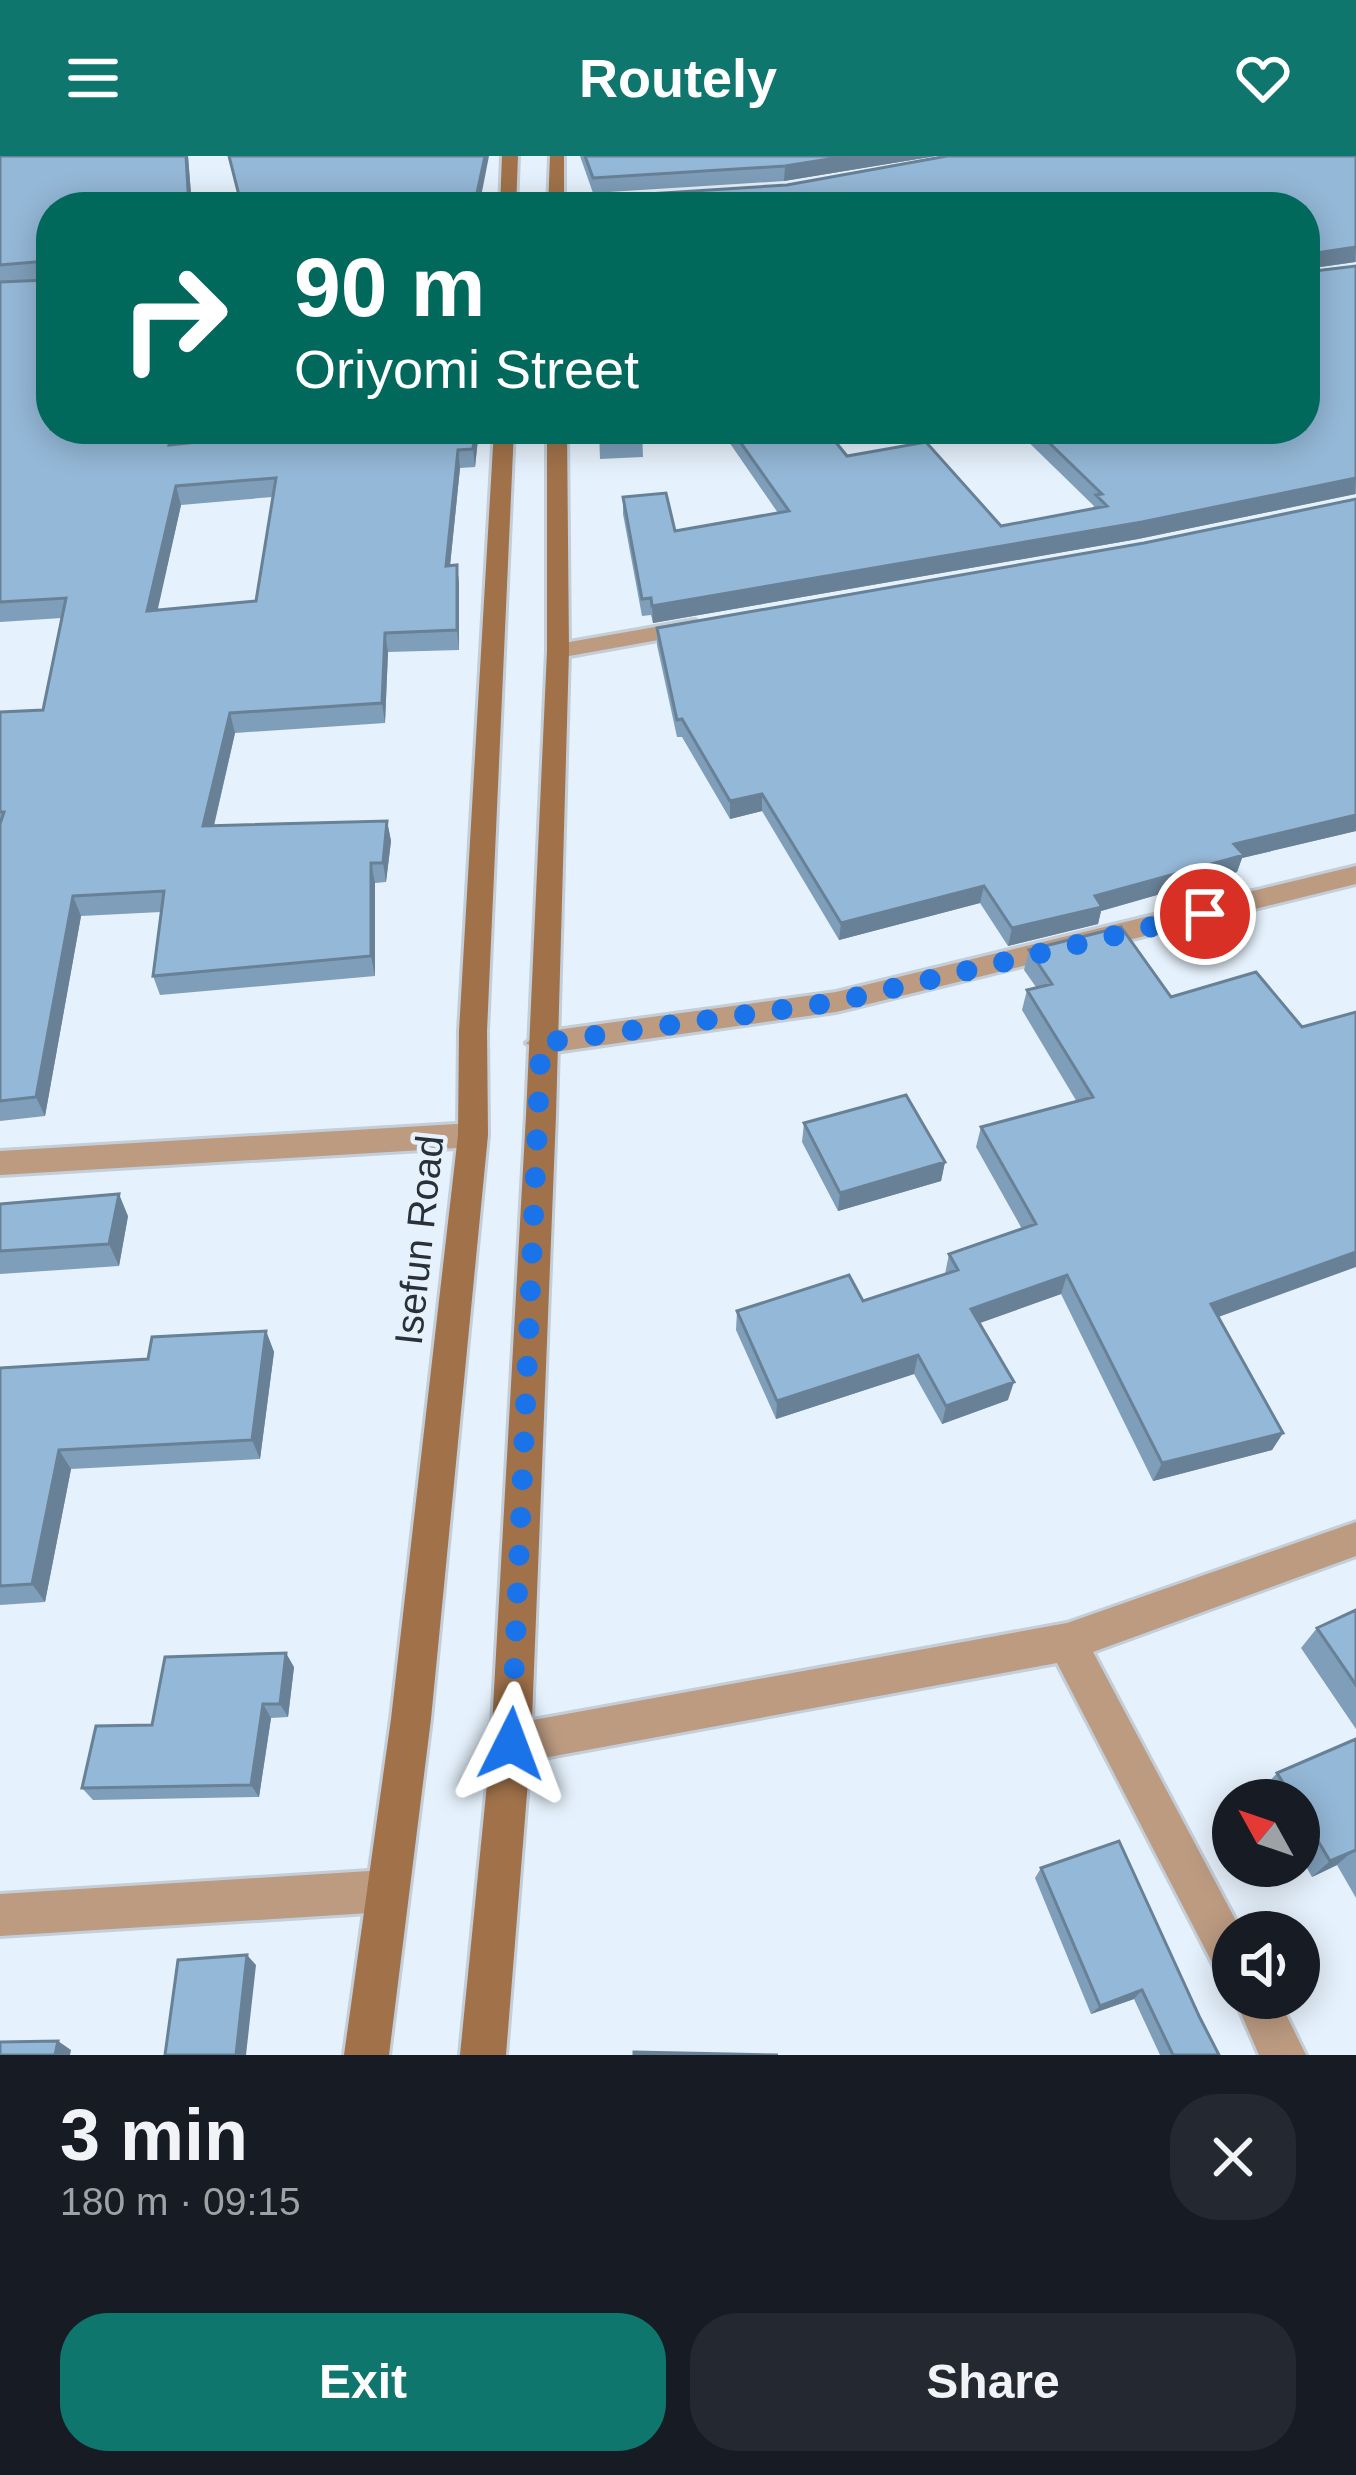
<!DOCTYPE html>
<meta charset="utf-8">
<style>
:root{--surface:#171b24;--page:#242831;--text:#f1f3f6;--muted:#9ea1a6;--accent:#0f766e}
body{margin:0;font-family:Arial,sans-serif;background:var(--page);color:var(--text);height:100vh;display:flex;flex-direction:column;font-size:45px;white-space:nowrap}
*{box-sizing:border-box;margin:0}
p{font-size:39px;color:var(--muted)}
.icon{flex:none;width:66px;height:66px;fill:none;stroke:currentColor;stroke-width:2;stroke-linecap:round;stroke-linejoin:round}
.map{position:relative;height:1899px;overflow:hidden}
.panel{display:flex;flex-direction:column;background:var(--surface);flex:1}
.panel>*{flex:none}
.guide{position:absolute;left:36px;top:36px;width:1284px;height:252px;border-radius:48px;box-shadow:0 6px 30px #0003;background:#00695c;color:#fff;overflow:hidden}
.needle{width:78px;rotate:310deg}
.tools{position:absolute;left:1212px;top:1623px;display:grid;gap:24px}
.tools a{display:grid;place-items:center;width:108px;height:108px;border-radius:50%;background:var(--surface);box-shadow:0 6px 30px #0003;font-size:60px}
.pin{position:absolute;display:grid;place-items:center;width:102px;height:102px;color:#fff;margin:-51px;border:6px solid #fff;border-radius:50%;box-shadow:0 3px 12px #0007}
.me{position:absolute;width:132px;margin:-66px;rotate:3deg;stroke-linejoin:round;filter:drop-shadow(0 0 9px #0008)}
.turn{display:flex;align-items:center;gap:42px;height:252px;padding:0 60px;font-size:54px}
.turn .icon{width:156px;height:156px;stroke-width:2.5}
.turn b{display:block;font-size:84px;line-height:102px}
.round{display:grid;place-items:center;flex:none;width:126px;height:126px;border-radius:48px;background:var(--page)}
.overview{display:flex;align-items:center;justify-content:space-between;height:204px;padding:0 60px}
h1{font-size:72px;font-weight:600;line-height:90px}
.button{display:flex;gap:24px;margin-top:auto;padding:24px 60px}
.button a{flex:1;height:138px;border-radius:48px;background:var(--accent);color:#fff;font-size:48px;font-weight:600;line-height:138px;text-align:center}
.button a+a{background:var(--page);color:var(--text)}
header{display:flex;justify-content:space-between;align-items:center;height:156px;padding:0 60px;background:var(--accent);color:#fff;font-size:54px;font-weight:600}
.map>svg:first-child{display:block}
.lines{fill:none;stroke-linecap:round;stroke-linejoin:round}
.street-casing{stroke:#c3ced9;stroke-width:6}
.secondary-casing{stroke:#c3ced9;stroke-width:6}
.street{fill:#bc9b81;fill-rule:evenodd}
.secondary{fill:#a1724a;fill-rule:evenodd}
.wall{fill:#7f9eb9;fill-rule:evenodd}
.shaded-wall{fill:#688196}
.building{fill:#94b8d7;stroke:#688196;stroke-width:3;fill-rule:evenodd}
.route{stroke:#1a73e8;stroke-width:21;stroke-dasharray:0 37.8}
.labels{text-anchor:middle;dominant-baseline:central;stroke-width:9;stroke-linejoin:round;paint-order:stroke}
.street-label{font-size:39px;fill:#293037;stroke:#e5f1fc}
</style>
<header><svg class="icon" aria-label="menu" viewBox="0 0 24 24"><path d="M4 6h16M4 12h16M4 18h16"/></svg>Routely<svg class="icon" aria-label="heart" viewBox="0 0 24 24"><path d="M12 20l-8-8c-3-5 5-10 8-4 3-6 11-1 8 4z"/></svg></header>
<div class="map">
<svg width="1356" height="1899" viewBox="0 0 1356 1899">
<rect width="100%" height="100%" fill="#e5f1fc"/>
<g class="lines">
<defs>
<path id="street" d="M640,39L646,41V47L548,49L556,44Z
M695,464L706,471L703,476L558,502L547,495L558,488Z
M1356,710V728L836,856L541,898L526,887L541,876L836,836Z
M473,967L484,971L488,979L484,987L473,991L0,1019V995Z
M1356,1366V1400L1093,1496L1242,1776H1233V1825L1218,1818L1057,1507L511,1608L497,1602L491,1588L497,1574L511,1568L1067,1467Z
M385,1714L400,1720L406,1735L400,1750L385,1756L0,1780V1738Z
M1233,1839L1278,1842L1306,1899H1259Z"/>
<path id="secondary" d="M502,0H518L516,51H500Z
M550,0H564V51H548Z
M494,273H514L487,875L488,979L431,1563L389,1899H344L391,1563L458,979L459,875Z
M547,273H567L569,495L556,959L531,1588L506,1899H460L491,1588L526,959L547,495Z"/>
</defs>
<!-- street casing -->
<use href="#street" class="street-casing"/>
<!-- secondary casing -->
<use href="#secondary" class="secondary-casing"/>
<!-- street -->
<use href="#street" class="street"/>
<!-- secondary -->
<use href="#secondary" class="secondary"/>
</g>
<!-- wall -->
<path class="wall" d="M0,0H188L192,51H51L181,273L178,288L273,278V273H479L475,311L460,312L450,410L457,409L459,428V494L388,496L385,567L235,577L214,670L387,665L391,685L386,726L375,727V820L160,839L153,820L161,756L81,760L45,960L0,965V556L43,554L62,462L0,466ZM272,341L256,445L157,454L181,349Z
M580,0H936L784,25L593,37Z
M1356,0V106L1307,113L1306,116L1356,110V338L1138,383L653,467L651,459L642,460L623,358V341L675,375L778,357L720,273H825L847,300L1001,370L1093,352L1094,350L1015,273H1305V51H599V41L787,29Z
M599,273H642L643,301L600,303Z
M1356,343V675L1242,702L1237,716L1101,755L1098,768L1008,790L980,747L839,784L762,655L730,663L682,581H677L657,489V472L1144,387Z
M1121,771L1219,1161L1283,1277L1272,1294L1153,1325L1061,1138L979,1167L1008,1244L942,1268L914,1218L776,1263L736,1174L737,1155L863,1145L945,1118L949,1098L1022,1073L976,991L981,971L1077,946L1022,854L1027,834L1036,831L1024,814L1029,794Z
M804,967L945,1006L941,1025L838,1055L802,986Z
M0,1048L128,1060L119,1110L0,1118Z
M266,1175L274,1196L260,1303L71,1313L45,1446L0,1449V1212L148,1203Z
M1356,1454V1573L1301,1492L1317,1472Z
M294,1511L288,1561L271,1562L259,1641L93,1644L82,1632L152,1569Z
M1356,1583V1742L1337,1709L1312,1721L1299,1698V1644H1267L1262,1634L1277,1617Z
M1041,1712L1200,1862L1219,1899H1160L1134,1843L1091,1858L1035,1722Z"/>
<!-- shaded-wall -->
<path class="shaded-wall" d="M186,0H188L192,51H189Z
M485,0H489L479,51H474Z
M848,0H936L784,25L785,10Z
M1356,91L1355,106L1305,113L1309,98Z
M172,273H181L174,307L169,289Z
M475,273H479L475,311L473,293Z
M458,294L460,312L448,429L446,410Z
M1356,322L1355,338L1138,383L653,467L652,450Z
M176,330L181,349L153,475L147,455Z
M457,409L459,428V494L457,474Z
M385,477L388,496L385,567L382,547Z
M230,557L235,577L209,690L203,670Z
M762,638V655L730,663V645Z
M1356,659V675L1242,702L1237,716L1101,755L1098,768L1008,790L1012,772L1095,740L1234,688Z
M387,665L391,685L386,726L383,707Z
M371,707L375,727V820L371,800Z
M984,730L980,747L839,784L841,767Z
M73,740L81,760L45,960L36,941Z
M945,1006L941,1025L838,1055L840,1037Z
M119,1038L128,1060L119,1110L109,1088Z
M1356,1096V1111L1202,1167L1211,1148Z
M1067,1119L1061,1138L966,1172L971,1153Z
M266,1175L274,1196L260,1303L252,1284Z
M918,1199L914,1218L776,1263L777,1245Z
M1014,1226L1008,1244L942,1268L946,1250Z
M1283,1277L1272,1294L1153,1325L1162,1307Z
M59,1294L71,1313L45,1446L32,1428Z
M286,1497L294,1511L288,1561L280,1548Z
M263,1548L271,1562L259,1641L251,1629Z
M1355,1693L1337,1709L1312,1721L1330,1705Z
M247,1799L256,1809L246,1899H236Z
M1142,1834L1134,1843L1091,1858L1100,1850Z
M58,1885L71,1894L70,1899H55Z"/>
<!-- building -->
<path class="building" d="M0,0H186L189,51H51V273H172L169,289L273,278V273H475L473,293L458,294L446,410L457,409V474L385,477L382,547L230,557L203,670L387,665L383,707H371V800L153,820L164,735L73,740L36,941L0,945V668L4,656H0V556L43,554L66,442L0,446V126L46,124L51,110L46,105L0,109ZM276,322L256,445L147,455L176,330Z
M229,0H485L474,51H242Z
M585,0H848L785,10L593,22Z
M947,0H1356V91L1309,98L1306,116L1356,110V322L1142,366L652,450L651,442L642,443L623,341L666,337L675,375L789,355L731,273H825L847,300L926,286L1001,370L1107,350L1096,339L1102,338L1035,273H1305V51H603L599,41L787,29Z
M599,273H642L643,283L599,285Z
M1356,343V659L1234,688L1244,699L1095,740L1102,751L1012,772L984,730L841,767L762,638L730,645L682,563L677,564L657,472L1144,387Z
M1121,771L1171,841L1256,816L1302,871L1356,856V1096L1211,1148L1283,1277L1162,1307L1067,1119L971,1153L1014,1226L946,1250L918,1199L777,1245L737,1155L849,1119L863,1145L958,1114L949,1098L1036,1068L981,971L1093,941L1027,834L1052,828L1029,794Z
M906,939L945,1006L840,1037L804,967Z
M119,1038L109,1088L0,1095V1048Z
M266,1175L252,1284L59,1294L32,1428L0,1430V1212L148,1203L152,1181Z
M1356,1454V1529L1317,1472Z
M286,1497L280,1548H263L251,1629L82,1632L96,1570L152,1569L165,1501Z
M1356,1583V1694L1330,1705L1299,1653V1644H1294L1277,1617Z
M1119,1685L1200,1862L1219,1899H1173L1142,1834L1100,1850L1041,1712Z
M247,1799L236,1899H165L178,1804Z
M58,1885L55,1899H0V1886Z
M634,1896L778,1899H634Z"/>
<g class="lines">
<!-- route -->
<path class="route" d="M511,1588L541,887L836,846L1205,758"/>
</g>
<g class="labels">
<!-- street labels -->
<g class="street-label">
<text transform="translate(419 1084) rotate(-84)">Isefun Road</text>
</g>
</g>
</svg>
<div class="tools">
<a><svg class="needle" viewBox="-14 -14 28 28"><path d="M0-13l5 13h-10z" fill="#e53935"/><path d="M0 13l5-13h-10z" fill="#9ea1a6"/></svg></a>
<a><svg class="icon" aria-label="sound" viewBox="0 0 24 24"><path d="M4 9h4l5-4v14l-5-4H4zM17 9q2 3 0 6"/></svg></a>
</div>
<div class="pin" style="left:1205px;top:758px;background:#d93025"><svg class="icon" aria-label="arrive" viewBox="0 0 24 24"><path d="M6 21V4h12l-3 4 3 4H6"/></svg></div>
<svg class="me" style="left:511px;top:1588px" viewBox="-20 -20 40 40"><path d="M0-17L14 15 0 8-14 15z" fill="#1a73e8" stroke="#fff" stroke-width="4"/></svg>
<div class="guide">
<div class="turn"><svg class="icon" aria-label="right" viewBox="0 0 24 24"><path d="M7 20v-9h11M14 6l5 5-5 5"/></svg><div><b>90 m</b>Oriyomi Street</div></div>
</div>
</div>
<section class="panel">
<div class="overview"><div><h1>3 min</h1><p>180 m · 09:15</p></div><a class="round"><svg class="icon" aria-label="close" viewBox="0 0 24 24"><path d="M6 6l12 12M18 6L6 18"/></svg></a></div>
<div class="button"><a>Exit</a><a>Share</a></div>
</section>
